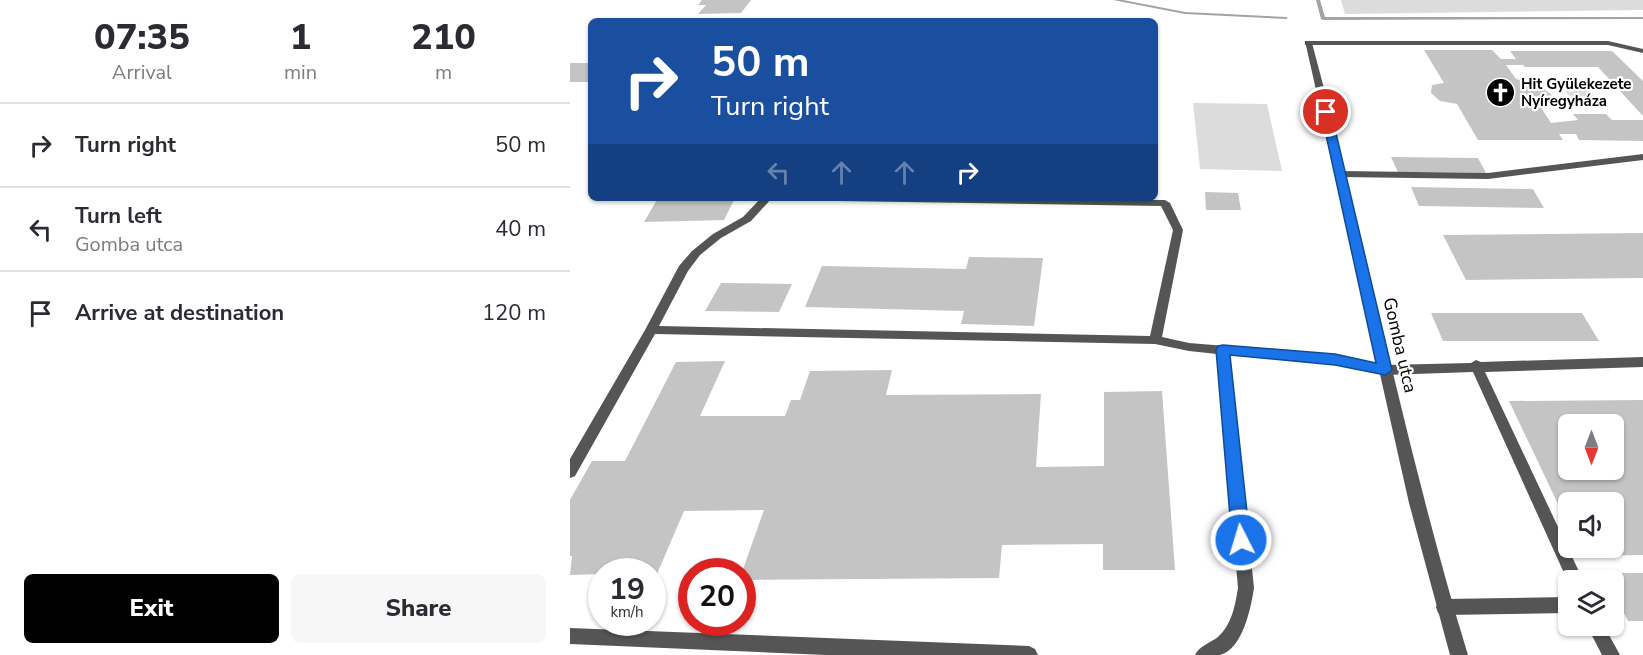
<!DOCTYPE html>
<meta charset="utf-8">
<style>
:root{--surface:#fff;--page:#f7f7f7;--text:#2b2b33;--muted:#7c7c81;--line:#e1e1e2;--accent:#000}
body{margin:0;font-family:"Nunito Sans",sans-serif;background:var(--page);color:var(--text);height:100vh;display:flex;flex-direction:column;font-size:22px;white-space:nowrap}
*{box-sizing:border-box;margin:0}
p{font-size:20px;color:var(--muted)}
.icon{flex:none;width:33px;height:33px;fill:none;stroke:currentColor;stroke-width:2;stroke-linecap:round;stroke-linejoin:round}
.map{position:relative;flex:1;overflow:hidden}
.sheet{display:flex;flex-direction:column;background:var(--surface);width:570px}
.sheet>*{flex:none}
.guide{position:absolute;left:18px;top:18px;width:570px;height:183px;border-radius:9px;box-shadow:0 2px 4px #0004;background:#1a4fa0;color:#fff;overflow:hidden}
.needle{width:39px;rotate:180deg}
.tools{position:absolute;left:988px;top:414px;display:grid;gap:12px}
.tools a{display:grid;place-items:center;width:66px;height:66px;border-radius:9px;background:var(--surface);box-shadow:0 2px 4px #0004;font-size:30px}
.speed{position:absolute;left:18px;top:558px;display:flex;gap:12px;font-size:30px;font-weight:700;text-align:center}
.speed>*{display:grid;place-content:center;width:78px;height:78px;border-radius:50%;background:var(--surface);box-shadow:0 2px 4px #0004;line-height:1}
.speed small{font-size:15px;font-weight:400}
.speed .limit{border:9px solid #d22;background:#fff;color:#111}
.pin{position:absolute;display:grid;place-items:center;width:51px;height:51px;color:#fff;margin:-26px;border:3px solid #fff;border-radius:50%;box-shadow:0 2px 6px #0007}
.me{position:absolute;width:66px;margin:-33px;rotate:355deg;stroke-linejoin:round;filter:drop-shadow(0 0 4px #0008)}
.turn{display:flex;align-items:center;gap:21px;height:126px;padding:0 24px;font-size:27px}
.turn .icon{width:78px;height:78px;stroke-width:2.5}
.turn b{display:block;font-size:42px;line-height:51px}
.lanes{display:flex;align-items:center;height:57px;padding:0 24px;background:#0003;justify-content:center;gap:30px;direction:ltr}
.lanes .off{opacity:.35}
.eta{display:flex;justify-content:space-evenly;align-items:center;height:102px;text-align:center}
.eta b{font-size:36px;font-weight:800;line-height:42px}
.primary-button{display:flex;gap:12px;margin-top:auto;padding:12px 24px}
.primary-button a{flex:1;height:69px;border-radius:9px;background:var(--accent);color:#fff;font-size:24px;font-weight:800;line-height:69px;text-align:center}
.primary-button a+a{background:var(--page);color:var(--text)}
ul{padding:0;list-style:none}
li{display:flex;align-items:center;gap:18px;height:84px;padding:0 24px;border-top:2px solid var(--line)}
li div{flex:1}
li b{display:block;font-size:22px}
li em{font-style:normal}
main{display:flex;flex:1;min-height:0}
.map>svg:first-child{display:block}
.green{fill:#dcdcdc}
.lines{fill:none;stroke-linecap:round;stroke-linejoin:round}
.stream{fill:#a3a3a3;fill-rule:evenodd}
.building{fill:#c4c4c4;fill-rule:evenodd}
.lane{fill:#555;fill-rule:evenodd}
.street{fill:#555;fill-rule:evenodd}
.route{fill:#1a73e8;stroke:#114b97;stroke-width:1.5}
.labels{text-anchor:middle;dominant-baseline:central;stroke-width:4.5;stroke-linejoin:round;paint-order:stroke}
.far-poi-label{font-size:15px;font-weight:bold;fill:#000;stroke:#fff;text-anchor:start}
.street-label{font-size:18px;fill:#000;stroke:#fff}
</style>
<main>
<section class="sheet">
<div class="eta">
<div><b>07:35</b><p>Arrival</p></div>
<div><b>1</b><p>min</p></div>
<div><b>210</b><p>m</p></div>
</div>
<ul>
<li><svg class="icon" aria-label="right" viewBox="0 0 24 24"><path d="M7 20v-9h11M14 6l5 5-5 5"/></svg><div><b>Turn right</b></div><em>50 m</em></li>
<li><svg class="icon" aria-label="left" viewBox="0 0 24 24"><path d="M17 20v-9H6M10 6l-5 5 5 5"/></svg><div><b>Turn left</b><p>Gomba utca</p></div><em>40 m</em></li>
<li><svg class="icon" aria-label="arrive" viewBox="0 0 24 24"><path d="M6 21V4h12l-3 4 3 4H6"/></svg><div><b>Arrive at destination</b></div><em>120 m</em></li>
</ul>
<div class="primary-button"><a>Exit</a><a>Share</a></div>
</section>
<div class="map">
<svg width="1073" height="655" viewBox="0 0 1073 655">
<rect width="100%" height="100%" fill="#fff"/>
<!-- green -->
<path class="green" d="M771,0H1073V10L775,14Z
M986,80H1009L1026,99H1002Z
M623,103L697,104L712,171L630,169Z"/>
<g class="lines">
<!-- stream -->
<path class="stream" d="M543,0H553L615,12L716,17L718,18L716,19L615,14Z
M746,0H750L755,17H1073V19L753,20L751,19Z"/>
</g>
<!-- building -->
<path class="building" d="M132,0H181L171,13L128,14L136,5H128Z
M854,50H922L931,59H946L940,51H1042L1073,81V116L1028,67H955L953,65H936L946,79L966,84L981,94L982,99L970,106L981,123L1008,120L1003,114H1036L1042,120H1073V141L1009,140L1006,134H989L993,140H908L887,104L870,101L861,93L862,85L874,83Z
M0,63H21V82H0Z
M821,157L908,158L916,173L828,172Z
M841,187L963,189L974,208L849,206Z
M635,192L668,193L671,210H636Z
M88,198H165L154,220L74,222Z
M1073,233V278L896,280L873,235Z
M399,257L473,258L464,326L391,324L394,311L235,307L252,266L396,269Z
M151,283L222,284L209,312L135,311Z
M861,313H1012L1029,341H873Z
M155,361L130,416H215L221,400H230L240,371L322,370L316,395L471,394L466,467L534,466V392L592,391L605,570H533V544L432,545L429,578L172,580V572L194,510L114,511L87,574H82V572H32V574L0,575L2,556H0V500L22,461H55L106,362Z
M1073,400V555L1013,556L1009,548H1044V502H999V527L939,401ZM999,424H1044V470H999Z
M1034,573H1073V621H1058L1044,593V580H1038Z"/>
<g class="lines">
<!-- lane -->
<path class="lane" d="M735,41H1038L1073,49V53L1038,45H735Z
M1073,154V160L918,179L771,177L766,174L771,171L918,173Z
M191,198H202L181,221L151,238L130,255L118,271L89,326L580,336L603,230L591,206L270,201L265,198L595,200L600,203L613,230L592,337L619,343L765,355L815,365L901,363L906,360L911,362L1073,357V367L915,372L1013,580H999V584L903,372L815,375L765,365L660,355L684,588C681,607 673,649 650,655C643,655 633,655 625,655C629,646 640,643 648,637C662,624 665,606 668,588L647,354L619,351L585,344L85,334L5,476L0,478V459L75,330L109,266L122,251L143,234L173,217Z
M999,597V613L874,615L868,613L866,607L868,601L874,599Z
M1017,626H1034L1050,655H1032Z
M0,628L459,646L465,649L468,655H256L0,644Z"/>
<!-- street -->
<path class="street" d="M735,41L742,43C797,246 836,453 898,655H880L839,503Z"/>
</g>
<!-- route -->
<path class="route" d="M756,109L761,112L822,370L815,375L765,365L660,355L680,540L677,546L671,548L665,546L662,540L646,350L648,346L653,345L765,354L806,363L751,112Z"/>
<!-- icons -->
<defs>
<symbol id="church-disc" viewBox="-11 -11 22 22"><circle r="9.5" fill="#000" stroke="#fff"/><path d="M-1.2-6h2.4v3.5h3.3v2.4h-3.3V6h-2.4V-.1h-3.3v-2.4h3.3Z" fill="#fff"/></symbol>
</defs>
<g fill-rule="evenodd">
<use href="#church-disc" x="914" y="76" width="33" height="33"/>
</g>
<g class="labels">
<!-- far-poi labels -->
<g class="far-poi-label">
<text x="951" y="84">Hit Gyülekezete<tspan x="951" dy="17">Nyíregyháza</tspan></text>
</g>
<!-- street labels -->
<g class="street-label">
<text transform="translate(830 345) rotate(77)">Gomba utca</text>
</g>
</g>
</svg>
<div class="tools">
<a><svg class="needle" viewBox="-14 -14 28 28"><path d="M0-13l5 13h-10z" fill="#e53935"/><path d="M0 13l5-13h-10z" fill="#7c7c81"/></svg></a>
<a><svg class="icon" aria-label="sound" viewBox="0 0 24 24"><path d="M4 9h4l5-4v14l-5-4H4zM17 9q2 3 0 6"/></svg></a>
<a><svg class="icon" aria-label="layers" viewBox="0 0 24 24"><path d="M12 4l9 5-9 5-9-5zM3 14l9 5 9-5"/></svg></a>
</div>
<div class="speed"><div>19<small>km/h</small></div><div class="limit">20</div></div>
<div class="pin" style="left:756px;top:112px;background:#d93025"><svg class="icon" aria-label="arrive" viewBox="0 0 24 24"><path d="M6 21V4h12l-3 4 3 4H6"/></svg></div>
<svg class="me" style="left:671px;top:540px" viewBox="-20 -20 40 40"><circle r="17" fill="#1a73e8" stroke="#fff" stroke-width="3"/><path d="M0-11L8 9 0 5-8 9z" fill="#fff"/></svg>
<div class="guide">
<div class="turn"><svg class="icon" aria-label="right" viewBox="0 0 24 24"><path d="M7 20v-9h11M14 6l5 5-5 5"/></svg><div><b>50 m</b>Turn right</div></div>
<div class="lanes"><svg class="icon off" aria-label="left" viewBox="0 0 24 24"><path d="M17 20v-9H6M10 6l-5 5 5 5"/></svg><svg class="icon off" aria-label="ahead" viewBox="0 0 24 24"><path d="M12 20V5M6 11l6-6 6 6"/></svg><svg class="icon off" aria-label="ahead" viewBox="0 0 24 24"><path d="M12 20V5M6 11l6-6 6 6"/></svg><svg class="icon" aria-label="right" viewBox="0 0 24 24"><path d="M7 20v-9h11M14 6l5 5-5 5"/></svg></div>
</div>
</div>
</main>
